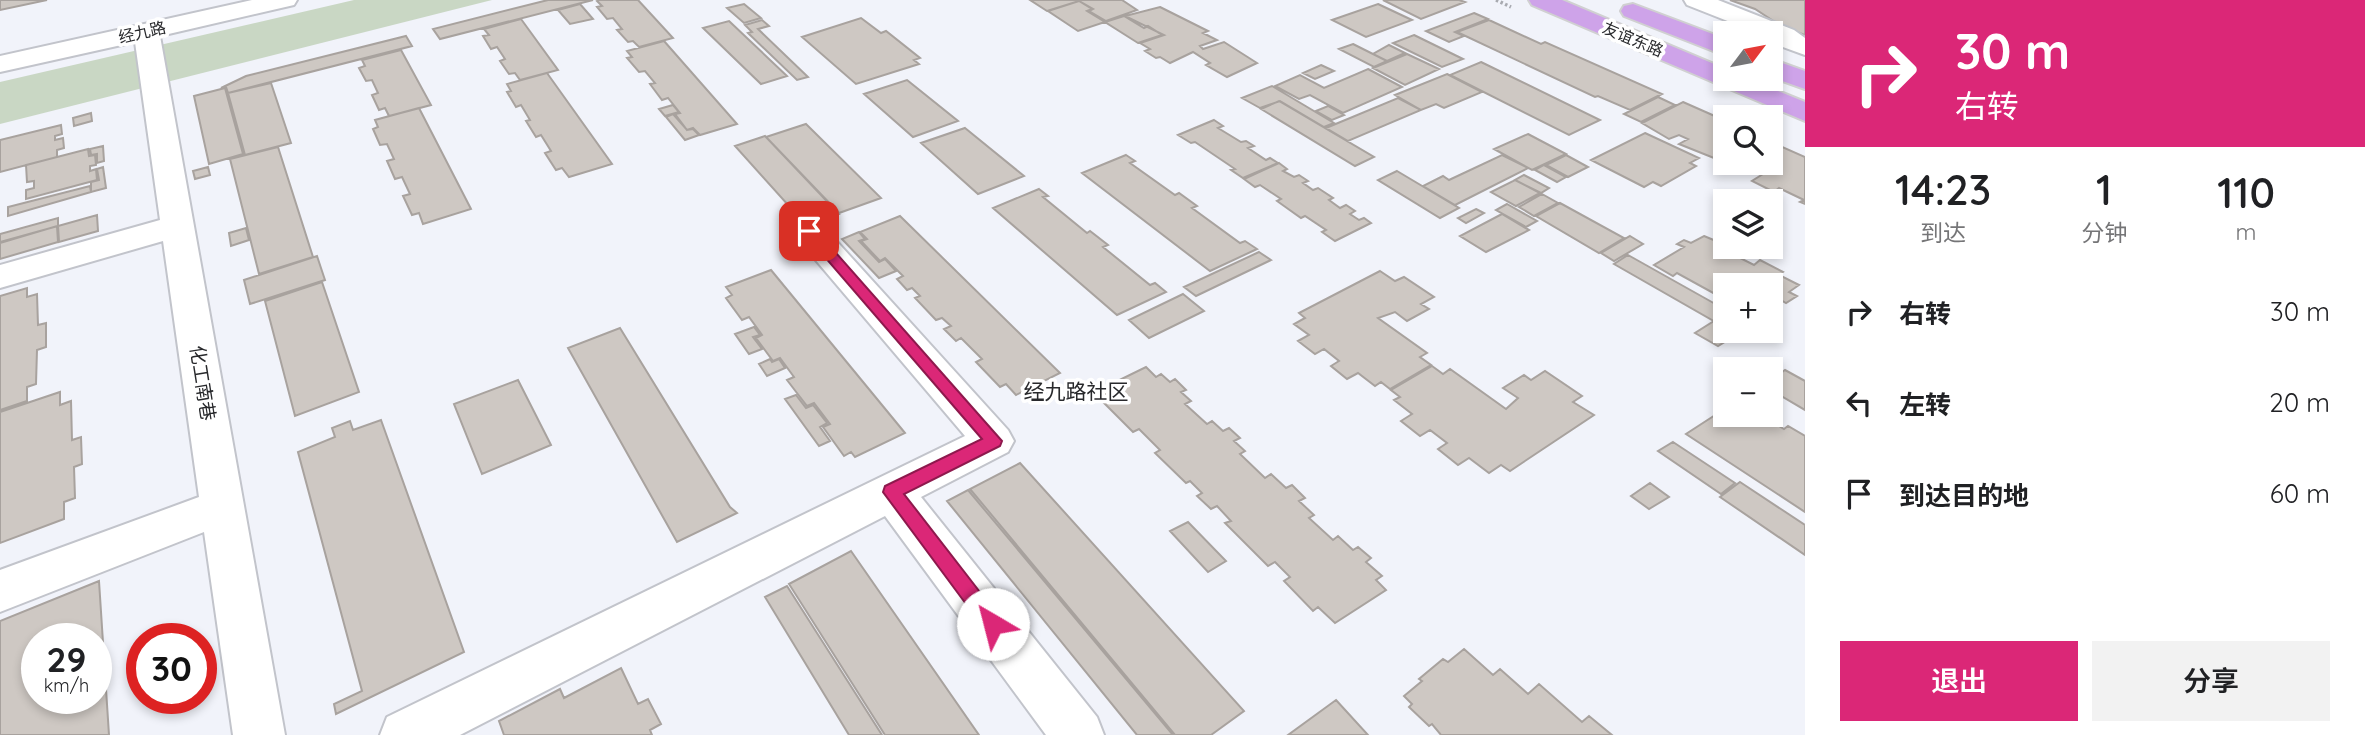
<!DOCTYPE html>
<html lang="zh">
<meta charset="utf-8">
<style>
:root{--surface:#fff;--page:#f2f2f2;--text:#202124;--muted:#757577;--accent:#db2777}
body{margin:0;font-family:Quicksand,"Noto Sans SC",sans-serif;background:var(--page);color:var(--text);height:100vh;display:flex;flex-direction:column;font-size:26px;white-space:nowrap}
*{box-sizing:border-box;margin:0}
p{font-size:23px;color:var(--muted)}
.icon{flex:none;width:38px;height:38px;fill:none;stroke:currentColor;stroke-width:2;stroke-linecap:round;stroke-linejoin:round}
.map{position:relative;flex:1;overflow:hidden}
.sheet{display:flex;flex-direction:column;background:var(--surface);width:560px}
.sheet>*{flex:none}
.guide{background:#db2777;color:#fff;overflow:hidden}
.needle{width:46px;rotate:58deg}
.fabs{position:absolute;left:1713px;top:21px;display:grid;gap:14px}
.fabs a{display:grid;place-items:center;width:70px;height:70px;border-radius:0px;background:var(--surface);box-shadow:0 4px 10px #0003;font-size:35px}
.speed{position:absolute;left:21px;top:623px;display:flex;gap:14px;font-size:35px;font-weight:700;text-align:center}
.speed>*{display:grid;place-content:center;width:91px;height:91px;border-radius:50%;background:var(--surface);box-shadow:0 4px 10px #0003;line-height:1}
.speed small{font-size:18px;font-weight:400}
.speed .limit{border:10px solid #d22;background:#fff;color:#111}
.pin{position:absolute;display:grid;place-items:center;width:60px;height:60px;color:#fff;margin:-30px;border-radius:14px;box-shadow:0 4px 10px #0006}
.me{position:absolute;width:77px;margin:-38px;rotate:323deg;stroke-linejoin:round;filter:drop-shadow(0 0 5px #0008)}
.turn{display:flex;align-items:center;gap:24px;height:147px;padding:0 35px;font-size:32px}
.turn .icon{width:91px;height:91px;stroke-width:2.5}
.turn b{display:block;font-size:49px;line-height:60px}
.eta{display:flex;justify-content:space-evenly;align-items:center;height:119px;text-align:center}
.eta b{font-size:42px;font-weight:600;line-height:49px}
.button{display:flex;gap:14px;margin-top:auto;padding:14px 35px}
.button a{flex:1;height:80px;border-radius:0px;background:var(--accent);color:#fff;font-size:28px;font-weight:600;line-height:80px;text-align:center}
.button a+a{background:var(--page);color:var(--text)}
ul{padding:0;list-style:none}
li{display:flex;align-items:center;gap:21px;height:91px;padding:0 35px}
li div{flex:1}
li b{display:block;font-size:26px}
li em{font-style:normal}
main{display:flex;flex:1;min-height:0}
.map>svg:first-child{display:block}
.green{fill:#c9d7c4}
.building{fill:#cec8c3;stroke:#a8a29e;stroke-width:2;fill-rule:evenodd}
.lines{fill:none;stroke-linecap:round;stroke-linejoin:round}
.minor-casing{stroke:#c2c4cb;stroke-width:4}
.major-casing{stroke:#d0d0d1;stroke-width:4}
.path{stroke:#a8aab0;stroke-width:3.5;stroke-dasharray:2.5 2.5;stroke-linecap:butt}
.minor{fill:#fff;fill-rule:evenodd}
.major{fill:#cea3e9;fill-rule:evenodd}
.route{fill:#db2777;stroke:#8e194d;stroke-width:2}
.labels{text-anchor:middle;dominant-baseline:central;stroke-width:7;stroke-linejoin:round;paint-order:stroke}
.far-street-label{font-size:16px;fill:#28292c;stroke:#fff}
.street-label{font-size:19px;fill:#28292c;stroke:#fff}
.neighbourhood-label{font-size:21px;fill:#28292c;stroke:#fff}
</style>
<main>
<div class="map">
<svg width="1805" height="735" viewBox="0 0 1805 735">
<rect width="100%" height="100%" fill="#f1f3fa"/>
<!-- green -->
<path class="green" d="M354,0H492L0,124V82Z"/>
<!-- building -->
<path class="building" d="M0,0H47L0,10Z
M548,0H593L440,39L433,29Z
M638,0L673,38L639,47L633,41L628,42L617,30L622,29L613,18L607,19L597,7L602,6L597,1L599,0Z
M1030,0H1122L1137,10L1106,21L1089,11L1093,9L1079,1L1047,11Z
M1383,0H1459L1465,2L1421,19Z
M1730,0H1805V35L1781,26L1755,9Z
M1079,1L1092,9L1087,11L1105,22L1078,31L1048,11Z
M580,4L593,19L570,24L558,10Z
M744,4L761,18L744,23L727,8Z
M1378,4L1412,20L1366,37L1332,20Z
M1160,7L1208,31L1203,33L1217,40L1200,46L1203,49L1224,42L1257,63L1227,77L1206,65L1210,63L1193,52L1170,63L1160,57L1156,58L1145,51L1150,49L1140,43L1164,35L1125,16Z
M1474,13L1488,19L1455,32L1464,36L1449,42L1426,31Z
M1124,16L1144,28L1148,26L1162,35L1138,43L1105,22Z
M861,18L881,33L886,31L920,58L914,60L919,64L856,84L802,37Z
M521,19L558,70L520,80L515,73L509,74L500,61L505,59L497,47L491,49L483,36L489,35L484,29Z
M762,20L769,26L758,29L808,77L797,80L748,33L752,32L745,25Z
M1489,20L1541,44L1545,42L1662,94L1630,110L1598,96L1595,97L1457,32Z
M729,21L787,76L761,84L703,28Z
M1414,35L1463,59L1442,67L1393,43Z
M406,36L412,46L228,93L226,87L221,88L246,76Z
M664,41L737,124L700,135L693,128L687,130L675,114L680,113L668,98L662,100L650,84L655,83L645,71L639,72L627,58L632,57L627,51Z
M1353,44L1387,61L1374,67L1339,49Z
M1389,45L1405,53L1387,61L1373,54Z
M401,50L431,105L389,116L385,108L379,110L372,95L378,93L372,80L366,81L359,68L365,66L362,60Z
M1407,54L1439,69L1405,85L1373,68Z
M1481,62L1600,120L1569,135L1450,75Z
M1321,65L1334,71L1315,79L1303,73Z
M1368,69L1402,87L1343,113L1310,95L1299,99L1275,86L1300,75L1324,88Z
M547,73L612,164L569,177L562,168L556,170L545,153L551,151L541,135L536,137L526,121L530,120L521,105L516,107L507,92L511,91L507,84Z
M1447,74L1482,92L1444,108L1436,104L1421,110L1395,95Z
M907,80L958,121L913,137L864,94Z
M271,83L291,143L245,155L228,93Z
M1272,86L1334,123L1324,127L1280,101L1260,108L1242,98Z
M225,88L243,154L209,164L194,96Z
M1658,97L1675,105L1641,122L1624,114Z
M1398,98L1421,110L1348,141L1326,128Z
M1279,101L1374,157L1355,166L1261,109Z
M1683,102L1726,121V163H1771V142L1805,157V204L1800,202L1804,200L1779,188L1774,192L1752,181L1763,174L1752,169L1742,174L1721,164L1724,162L1679,144L1688,139L1679,135L1669,139L1642,123Z
M673,105L679,112L665,116L659,109Z
M1328,106L1344,115L1332,120L1316,111Z
M419,108L471,209L423,224L419,213L412,215L403,196L410,194L402,177L395,179L387,161L394,159L387,144L380,145L373,129L378,127L375,120Z
M91,113L92,121L74,126L73,118Z
M673,114L687,130L693,129L699,135L685,140L666,117Z
M1214,120L1223,126L1218,128L1241,142L1246,141L1254,146L1248,148L1266,160L1270,158L1278,163L1243,178L1231,170L1235,169L1195,142L1191,143L1178,135Z
M806,124L881,198L839,213L766,137Z
M61,125L62,134L55,136V140L63,138L64,148L57,150V157L0,172V140Z
M965,128L1024,176L978,194L921,143Z
M1645,133L1699,158L1690,163L1696,166L1661,186L1653,182L1644,187L1591,160Z
M1528,134L1566,154L1532,170L1494,149Z
M765,136L839,214L807,226L735,146Z
M103,146L104,161L97,163V154L91,155L90,149Z
M278,147L313,257L259,274L230,159Z
M88,149L89,156L95,155L96,165L90,166V171L96,169L97,180L26,199V190L34,188V181L27,182L26,165Z
M1126,155L1135,161L1130,163L1175,195L1179,193L1197,206L1192,208L1240,243L1245,241L1257,249L1210,271L1082,173Z
M1502,155L1528,168L1455,205L1423,186L1443,176L1449,180Z
M1566,155L1588,167L1568,177L1546,165Z
M1279,163L1287,169L1283,171L1294,177L1299,175L1308,181L1303,183L1313,190L1318,188L1333,198L1329,200L1340,208L1346,205L1355,211L1350,214L1359,220L1364,218L1371,223L1335,241L1322,232L1326,230L1305,216L1301,218L1277,201L1281,199L1260,185L1255,187L1244,179Z
M1544,165L1566,177L1557,182L1535,170Z
M103,167L106,188L91,192V182L99,180L97,169Z
M208,167L210,175L195,179L193,171Z
M1397,171L1459,208L1440,218L1378,180Z
M1524,175L1549,188L1541,193L1515,180Z
M1515,180L1540,193L1516,206L1491,192Z
M90,186L91,192L8,216V207Z
M1039,189L1048,196L1043,197L1087,233L1090,231L1108,245L1103,247L1150,285L1155,283L1166,292L1117,315L993,208Z
M1542,194L1558,203L1534,216L1519,207Z
M1560,203L1624,238L1599,253L1536,216Z
M1507,204L1537,221L1526,227L1496,210Z
M1476,209L1484,213L1466,223L1458,218Z
M1502,214L1529,230L1486,252L1460,236Z
M97,215L98,231L59,242L58,226Z
M900,216L1060,373L1016,395L1006,384L1000,387L976,362L982,359L961,338L956,341L944,329L951,326L942,318L936,320L915,298L920,296L912,288L907,290L897,279L903,276L885,258L880,261L861,241L867,239L860,232Z
M58,218V226L0,242V234Z
M57,226L58,242L0,259V243Z
M246,228L249,240L231,246L229,233Z
M859,232L865,239L859,241L879,262L885,259L896,271L879,278L842,239Z
M1630,236L1643,244L1614,261L1601,253Z
M1704,236L1747,254L1740,258L1754,265L1760,260L1783,272L1779,275L1799,285L1789,292L1797,296L1786,303L1779,299L1771,304V285H1726V300L1677,273L1673,276L1654,265L1684,247L1677,244L1684,240L1691,243Z
M1259,252L1271,260L1196,296L1184,287Z
M1628,255L1726,310V328L1614,264Z
M317,256L325,280L250,304L244,280Z
M771,270L905,433L855,457L851,452L844,456L823,427L830,424L814,403L807,406L787,380L794,377L780,358L773,361L756,338L762,335L749,317L742,320L726,298L732,295L726,287Z
M1380,271L1395,281L1404,277L1434,297L1421,304L1429,309L1407,321L1395,312L1378,318L1427,353L1420,357L1431,365L1390,389L1381,382L1375,386L1358,373L1347,379L1331,366L1339,361L1324,349L1315,354L1298,341L1309,335L1294,324L1305,318L1299,313Z
M322,282L359,392L295,416L265,301Z
M27,288V297L37,294L38,325L46,323V347L37,350L36,384L27,387V401L0,410V296Z
M1183,294L1204,311L1149,338L1129,320Z
M1714,321L1726,331L1736,335L1718,346L1695,333Z
M754,327L760,335L753,337L762,349L749,354L735,334Z
M620,328L730,507L737,513L677,542L568,348Z
M770,359L772,362L779,359L785,368L767,376L759,364Z
M1432,366L1443,374L1450,369L1506,409L1518,398L1503,388L1524,375L1531,380L1545,371L1582,396L1573,402L1594,415L1510,471L1501,465L1489,473L1469,458L1458,465L1438,449L1447,443L1430,430L1420,436L1401,421L1412,414L1394,400L1400,397L1391,390Z
M1146,367L1156,377L1161,374L1170,382L1175,379L1186,390L1181,392L1191,401L1185,404L1207,424L1212,421L1223,431L1229,428L1240,438L1234,441L1245,451L1240,454L1265,478L1271,474L1286,488L1292,485L1305,498L1299,501L1314,515L1309,518L1333,540L1338,536L1353,550L1358,547L1371,558L1366,562L1382,576L1376,580L1386,590L1335,623L1318,607L1313,611L1284,581L1290,577L1275,562L1268,566L1225,523L1231,521L1217,506L1211,509L1197,496L1202,493L1190,481L1186,483L1155,453L1160,450L1139,429L1133,432L1104,403L1110,400L1099,390Z
M1785,370L1805,381V410L1771,390V380Z
M518,380L551,445L482,474L454,404Z
M60,392V405L71,401L72,440L81,437L82,464L74,467L75,498L64,502V519L0,543V412Z
M796,395L806,408L813,405L827,423L820,427L830,441L819,446L785,399Z
M1726,408V415H1770L1772,416L1768,419L1784,429L1788,426L1805,436V512L1686,434Z
M381,420L464,652L336,714L334,704L362,691L298,452L335,437L332,428L350,421L353,430Z
M1673,442L1735,483L1721,494L1658,451Z
M1020,463L1244,711L1211,735H1175L970,489Z
M1740,482L1805,525V555L1720,497Z
M1650,483L1669,497L1649,509L1631,496Z
M968,490L1173,735H1137L947,501Z
M1188,522L1226,561L1208,572L1170,531Z
M851,551L979,735H885L789,584Z
M99,581L109,735H0V621ZM37,639H96V698H37Z
M787,586L882,735H849L765,597Z
M1464,649L1493,675L1500,669L1528,694L1539,684L1582,722L1589,716L1612,735H1441L1432,724L1429,726L1409,707L1412,704L1404,696L1422,681L1419,679L1443,659L1448,662Z
M621,668L638,704L648,699L661,724L650,730L652,735H504L499,721L560,689L564,698Z
M1336,700L1368,735H1288Z"/>
<g class="lines">
<defs>
<path id="minor" d="M252,0H297L294,5L160,36L285,735H233L204,532L0,612V570L199,497L163,241L0,288V265L160,220L135,42L0,72V56Z
M1684,0H1718L1794,30L1805,38V55L1772,43L1771,33H1758L1687,5Z
M809,221L821,224L1008,430L1014,441L1008,452L921,497L1097,717L1104,735H1046L885,516L460,735H380L387,717L965,436L797,238L792,231L797,224Z"/>
<path id="major" d="M1529,0H1562L1726,69V79H1749L1805,102V121L1532,5Z
M1633,4L1726,39V56L1624,16L1621,11L1624,6Z
M1771,59L1805,71V89L1771,77Z"/>
</defs>
<!-- minor casing -->
<use href="#minor" class="minor-casing"/>
<!-- major casing -->
<use href="#major" class="major-casing"/>
<!-- path -->
<path class="path" d="M1496,0L1511,7"/>
<!-- minor -->
<use href="#minor" class="minor"/>
<!-- major -->
<use href="#major" class="major"/>
</g>
<!-- route -->
<path class="route" d="M809,227L814,228L1002,441L1000,446L904,494L1000,618L1003,624L1000,631L993,633L986,631L883,492L885,486L982,439L805,234V228Z"/>
<g class="labels">
<!-- far-street labels -->
<g class="far-street-label">
<text transform="translate(142 32) rotate(-13)">经九路</text>
<text transform="translate(1633 39) rotate(23)">友谊东路</text>
</g>
<!-- street labels -->
<g class="street-label">
<text transform="translate(203 383) rotate(81)">化工南巷</text>
</g>
<!-- neighbourhood labels -->
<g class="neighbourhood-label">
<text x="1076" y="391">经九路社区</text>
</g>
</g>
</svg>
<div class="fabs">
<a><svg class="needle" viewBox="-14 -14 28 28"><path d="M0-13l5 13h-10z" fill="#e53935"/><path d="M0 13l5-13h-10z" fill="#757577"/></svg></a>
<a><svg class="icon" aria-label="search" viewBox="0 0 24 24"><circle cx="10" cy="10" r="6"/><path d="M15 15l6 6"/></svg></a>
<a><svg class="icon" aria-label="layers" viewBox="0 0 24 24"><path d="M12 4l9 5-9 5-9-5zM3 14l9 5 9-5"/></svg></a>
<a>+</a>
<a>−</a>
</div>
<div class="speed"><div>29<small>km/h</small></div><div class="limit">30</div></div>
<div class="pin" style="left:809px;top:231px;background:#d93025"><svg class="icon" aria-label="arrive" viewBox="0 0 24 24"><path d="M6 21V4h12l-3 4 3 4H6"/></svg></div>
<svg class="me" style="left:993px;top:624px" viewBox="-20 -20 40 40"><circle r="19" fill="#fff"/><path d="M0-13L10 11 0 6-10 11z" fill="#db2777"/></svg>
</div>
<section class="sheet">
<div class="guide">
<div class="turn"><svg class="icon" aria-label="right" viewBox="0 0 24 24"><path d="M7 20v-9h11M14 6l5 5-5 5"/></svg><div><b>30 m</b>右转</div></div>
</div>
<div class="eta">
<div><b>14:23</b><p>到达</p></div>
<div><b>1</b><p>分钟</p></div>
<div><b>110</b><p>m</p></div>
</div>
<ul>
<li><svg class="icon" aria-label="right" viewBox="0 0 24 24"><path d="M7 20v-9h11M14 6l5 5-5 5"/></svg><div><b>右转</b></div><em>30 m</em></li>
<li><svg class="icon" aria-label="left" viewBox="0 0 24 24"><path d="M17 20v-9H6M10 6l-5 5 5 5"/></svg><div><b>左转</b></div><em>20 m</em></li>
<li><svg class="icon" aria-label="arrive" viewBox="0 0 24 24"><path d="M6 21V4h12l-3 4 3 4H6"/></svg><div><b>到达目的地</b></div><em>60 m</em></li>
</ul>
<div class="button"><a>退出</a><a>分享</a></div>
</section>
</main>
